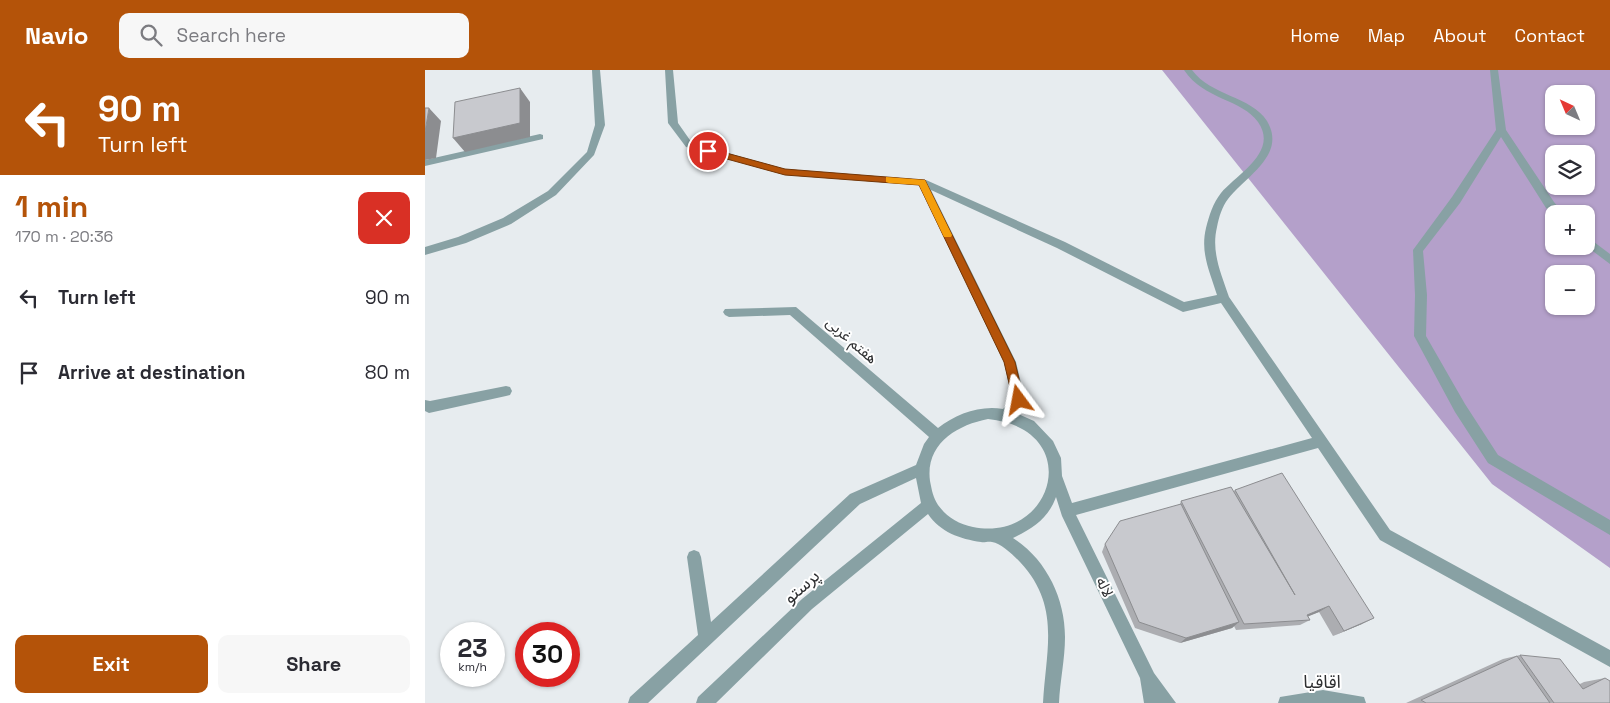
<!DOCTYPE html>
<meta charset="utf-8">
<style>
:root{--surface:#fff;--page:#f7f7f7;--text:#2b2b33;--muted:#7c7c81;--accent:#b45309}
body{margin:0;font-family:"Space Grotesk","Noto Sans Arabic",sans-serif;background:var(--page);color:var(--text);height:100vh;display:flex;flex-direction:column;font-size:19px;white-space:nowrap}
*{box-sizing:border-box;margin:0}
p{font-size:16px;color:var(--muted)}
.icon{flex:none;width:28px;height:28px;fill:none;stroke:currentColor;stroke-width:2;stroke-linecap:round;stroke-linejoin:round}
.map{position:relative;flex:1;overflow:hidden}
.drawer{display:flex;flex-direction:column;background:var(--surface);width:425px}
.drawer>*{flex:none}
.banner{background:#b45309;color:#fff;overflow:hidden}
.needle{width:32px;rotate:316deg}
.fabs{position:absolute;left:1120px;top:15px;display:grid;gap:10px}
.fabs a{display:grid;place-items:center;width:50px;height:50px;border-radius:10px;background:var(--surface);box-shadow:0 1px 4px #0004;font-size:25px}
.speed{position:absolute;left:15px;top:552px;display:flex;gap:10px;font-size:25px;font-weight:700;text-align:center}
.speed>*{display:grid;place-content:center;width:65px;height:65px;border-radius:50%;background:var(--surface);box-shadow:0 1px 4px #0004;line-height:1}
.speed small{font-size:12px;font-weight:400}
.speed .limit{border:8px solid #d22;background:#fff;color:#111}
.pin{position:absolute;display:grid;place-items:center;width:42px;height:42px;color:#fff;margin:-21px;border:2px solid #fff;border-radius:50%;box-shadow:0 1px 5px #0007}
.me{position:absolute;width:55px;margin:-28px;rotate:347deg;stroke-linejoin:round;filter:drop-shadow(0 0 4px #0008)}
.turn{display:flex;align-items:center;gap:18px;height:105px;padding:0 15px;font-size:22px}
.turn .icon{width:65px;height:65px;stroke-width:2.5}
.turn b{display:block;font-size:35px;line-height:42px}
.round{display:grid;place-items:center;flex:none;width:52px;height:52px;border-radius:10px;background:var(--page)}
.summary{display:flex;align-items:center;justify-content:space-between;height:85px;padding:0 15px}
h1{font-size:30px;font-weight:700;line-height:38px;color:var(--accent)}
.primary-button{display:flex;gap:10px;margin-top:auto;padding:10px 15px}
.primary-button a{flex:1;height:58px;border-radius:10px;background:var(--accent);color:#fff;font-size:20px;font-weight:700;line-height:58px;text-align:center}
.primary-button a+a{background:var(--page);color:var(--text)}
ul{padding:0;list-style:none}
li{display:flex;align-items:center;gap:15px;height:75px;padding:0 15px}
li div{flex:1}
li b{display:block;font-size:19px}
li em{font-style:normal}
header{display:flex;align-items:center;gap:30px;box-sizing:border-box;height:70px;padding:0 25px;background:var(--accent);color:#fff}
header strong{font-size:24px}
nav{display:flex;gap:28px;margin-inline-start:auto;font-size:18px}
.search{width:350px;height:45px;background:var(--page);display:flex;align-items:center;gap:12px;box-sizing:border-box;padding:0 18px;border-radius:10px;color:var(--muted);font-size:19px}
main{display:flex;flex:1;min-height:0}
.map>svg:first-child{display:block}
.forest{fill:#b4a0ca;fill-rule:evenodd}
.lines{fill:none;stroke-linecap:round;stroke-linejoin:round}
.minor{fill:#88a1a4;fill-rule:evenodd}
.wall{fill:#acadb1}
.shaded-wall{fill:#8c8d90}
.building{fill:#c8c9ce;stroke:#8c8d90}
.route{fill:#b45309;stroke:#753606}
.slow{fill:#f59e0b}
.labels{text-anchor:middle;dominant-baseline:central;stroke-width:4;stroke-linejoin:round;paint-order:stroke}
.street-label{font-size:15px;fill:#2e2f31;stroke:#fff}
.near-street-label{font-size:18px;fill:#2e2f31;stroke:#fff}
</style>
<header>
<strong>Navio</strong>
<div class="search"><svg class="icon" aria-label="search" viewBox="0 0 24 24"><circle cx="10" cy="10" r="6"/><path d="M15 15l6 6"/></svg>Search here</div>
<nav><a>Home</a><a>Map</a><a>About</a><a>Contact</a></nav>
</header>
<main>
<section class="drawer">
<div class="banner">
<div class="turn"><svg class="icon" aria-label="left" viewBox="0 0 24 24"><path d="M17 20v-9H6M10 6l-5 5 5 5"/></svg><div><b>90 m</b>Turn left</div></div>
</div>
<div class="summary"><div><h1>1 min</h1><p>170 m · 20:36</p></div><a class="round" style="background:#d93025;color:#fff"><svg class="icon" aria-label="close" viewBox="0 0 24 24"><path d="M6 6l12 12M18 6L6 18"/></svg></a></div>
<ul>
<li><svg class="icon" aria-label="left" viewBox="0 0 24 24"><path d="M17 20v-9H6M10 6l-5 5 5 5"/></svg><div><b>Turn left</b></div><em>90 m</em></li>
<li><svg class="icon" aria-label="arrive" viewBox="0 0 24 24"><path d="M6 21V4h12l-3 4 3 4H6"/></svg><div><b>Arrive at destination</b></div><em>80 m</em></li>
</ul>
<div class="primary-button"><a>Exit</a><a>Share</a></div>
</section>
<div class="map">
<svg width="1185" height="633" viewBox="0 0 1185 633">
<rect width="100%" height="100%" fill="#e7ecef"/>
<!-- forest -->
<path class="forest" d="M737,0H1185V498L1067,414ZM1129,24H1161V56H1129ZM1129,84H1161V116H1129ZM1129,144H1161V176H1129ZM1129,204H1161V236H1129Z"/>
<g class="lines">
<!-- minor -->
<path class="minor" d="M167,0H175L180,55L169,85L131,125L86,154L41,173L0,185V177L33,167L78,148L123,121L162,82L170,55Z
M240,0H248L253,53L267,73L360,99L501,110L640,172L759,232L792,225C785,202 775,183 781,158C784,146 788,133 796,123C812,104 854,82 833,52C817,29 779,30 759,0H767C786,26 826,26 842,51C862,85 821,106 803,129C797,137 794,147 792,157C786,182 796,203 804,227L965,460L1185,580V597L955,470L893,378L651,445L729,603L751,633H719L715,608L637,446L631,427C623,449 608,458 588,468C621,489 640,528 640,567C640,589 635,611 634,633H618C621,579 636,536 595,492C588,485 576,473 567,472C563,471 559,473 556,472C535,469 515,462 503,444L387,539L291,633H271L273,627L377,529L496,433L491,408L435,434L223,633H203L205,627L273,565L262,487L264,482L269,480L274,482L276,487L286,552L425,424L491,395L499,374L504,367L365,245L304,247L300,245L298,242L300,239L371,237L513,358C531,344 555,335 578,339L587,329L579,292L494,115L360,105L261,77L243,53ZM506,120L632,178L754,240L758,242L796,233L887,368L647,433L637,406L636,388L628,371L609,351L591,343L600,330L591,292ZM563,349C661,359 629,473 548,457C533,454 522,447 513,435C508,427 507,421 505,411C500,374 532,355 563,349Z
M1065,0H1073L1081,60L1129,132L1139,144L1129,145L1121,138L1076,67L1035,133L998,181L1002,225L1001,266L1040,334L1073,385L1185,450V465L1063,393L1030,342L989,266L990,225L988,180L1027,127L1071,60Z
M115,64L118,65V69L0,96V90Z
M1161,166L1185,184V194L1161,176Z
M81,316L85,317L87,321L85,325L81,326L4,343L0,341V330L5,331Z
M898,620L939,627L941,633H853L855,627Z"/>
</g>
<!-- wall -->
<path class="wall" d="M810,420L937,554L908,566L894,542L883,546L885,550L875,555L811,560L809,556L807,558L755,573L710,558L677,482L680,474L755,434L756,431L809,421Z
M1095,585L1155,614L1159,612L1180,608L1185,633H981L1078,589Z"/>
<!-- shaded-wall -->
<path class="shaded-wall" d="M95,18L105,32V67L40,82L28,68Z
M4,38L16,51L11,88L0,90V62Z
M904,536L894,542L872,551L882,545Z
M949,548L937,554L908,566L919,561Z
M814,552L807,558L755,573L761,568Z"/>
<!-- building -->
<path class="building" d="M95,18V53L28,68L30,32Z
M0,38H4L0,62Z
M857,403L949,548L919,561L904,536L882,545L885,550L819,554L756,431L806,417L870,525L810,420Z
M756,434L814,552L761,568L714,552L680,474L695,451Z
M1095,585L1135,589L1158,619L1180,608L1185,611V633H1129Z
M1092,586L1125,633H1001L996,630Z"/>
<!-- route -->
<path class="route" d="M283,78L360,99L500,110L590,292L599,330L598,333H590L588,330L579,292L494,115L360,105L280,83L279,81Z"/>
<!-- slow -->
<path class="slow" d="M461,107L500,110L527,165L526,167H519L494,115L464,113L461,112Z"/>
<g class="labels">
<!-- street labels -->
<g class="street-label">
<text transform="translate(427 270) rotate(41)">هفتم غربی</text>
<text transform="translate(680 517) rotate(64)">لاله</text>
</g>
<!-- near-street labels -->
<g class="near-street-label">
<text transform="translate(376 516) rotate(-41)">پرستو</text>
<text x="897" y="611">اقاقیا</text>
</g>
</g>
</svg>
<div class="fabs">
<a><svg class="needle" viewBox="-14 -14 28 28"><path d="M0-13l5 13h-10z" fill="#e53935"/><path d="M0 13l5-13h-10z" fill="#7c7c81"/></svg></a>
<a><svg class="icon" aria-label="layers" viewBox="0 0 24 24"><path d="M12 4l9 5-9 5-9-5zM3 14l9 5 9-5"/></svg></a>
<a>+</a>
<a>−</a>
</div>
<div class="speed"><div>23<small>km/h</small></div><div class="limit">30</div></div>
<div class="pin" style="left:283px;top:81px;background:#d93025"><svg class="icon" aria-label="arrive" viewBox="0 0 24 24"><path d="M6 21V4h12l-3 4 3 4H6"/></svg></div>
<svg class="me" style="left:594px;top:330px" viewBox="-20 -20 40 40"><path d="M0-17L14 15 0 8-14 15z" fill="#b45309" stroke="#fff" stroke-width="4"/></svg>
</div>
</main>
